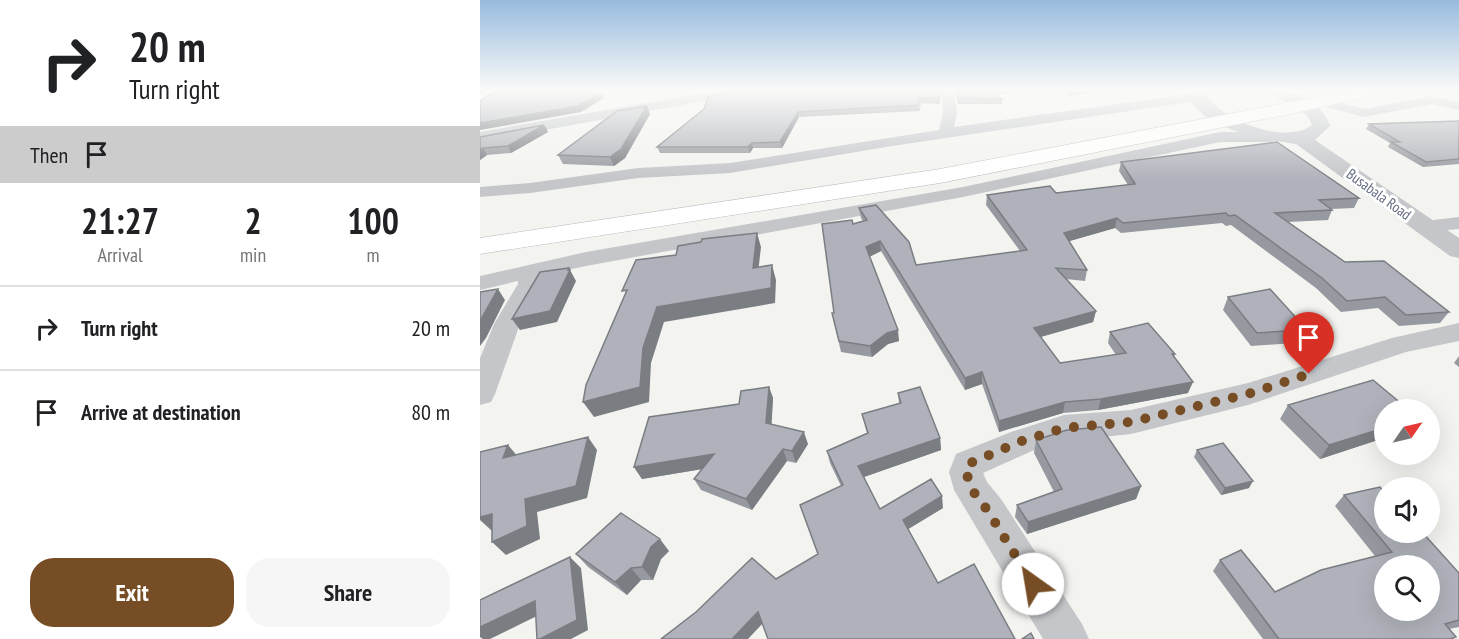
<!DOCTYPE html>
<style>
:root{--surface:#fff;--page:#f6f6f6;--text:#202124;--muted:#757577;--line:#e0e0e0;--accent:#764d24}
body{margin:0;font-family:"PT Sans Narrow",sans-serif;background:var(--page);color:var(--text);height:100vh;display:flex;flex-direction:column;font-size:22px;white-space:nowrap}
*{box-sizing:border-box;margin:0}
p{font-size:20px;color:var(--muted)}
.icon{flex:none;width:33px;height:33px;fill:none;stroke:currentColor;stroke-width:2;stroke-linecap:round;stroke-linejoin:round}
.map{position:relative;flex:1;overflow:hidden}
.side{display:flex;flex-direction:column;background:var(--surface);width:480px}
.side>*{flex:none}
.banner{background:#fff;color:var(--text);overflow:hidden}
.needle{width:39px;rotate:56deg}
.buttons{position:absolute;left:894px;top:399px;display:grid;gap:12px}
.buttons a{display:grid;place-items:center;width:66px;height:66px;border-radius:50%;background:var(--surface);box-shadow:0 6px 24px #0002;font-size:30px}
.pin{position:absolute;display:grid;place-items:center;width:51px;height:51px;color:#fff;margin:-62px -26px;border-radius:50% 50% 50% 0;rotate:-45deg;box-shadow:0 0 6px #0007}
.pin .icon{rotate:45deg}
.me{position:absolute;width:66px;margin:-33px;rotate:328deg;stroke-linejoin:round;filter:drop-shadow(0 0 4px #0008)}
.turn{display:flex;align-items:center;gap:21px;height:126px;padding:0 30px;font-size:27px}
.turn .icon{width:78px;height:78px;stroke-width:2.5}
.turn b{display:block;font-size:42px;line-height:51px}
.then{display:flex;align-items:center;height:57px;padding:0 30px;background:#0003;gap:12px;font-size:22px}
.eta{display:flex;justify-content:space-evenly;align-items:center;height:102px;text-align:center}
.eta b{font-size:36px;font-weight:800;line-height:42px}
.cta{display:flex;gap:12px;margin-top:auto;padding:12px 30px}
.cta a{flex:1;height:69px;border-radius:24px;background:var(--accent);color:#fff;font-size:24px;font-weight:800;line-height:69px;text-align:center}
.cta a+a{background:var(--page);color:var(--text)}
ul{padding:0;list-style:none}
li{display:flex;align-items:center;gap:18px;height:84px;padding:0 30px;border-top:2px solid var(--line)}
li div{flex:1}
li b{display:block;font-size:22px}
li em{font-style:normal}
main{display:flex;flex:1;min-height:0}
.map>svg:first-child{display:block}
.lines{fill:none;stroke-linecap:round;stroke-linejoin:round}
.trunk-casing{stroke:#b6b7bb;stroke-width:1}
.minor{fill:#c4c6ca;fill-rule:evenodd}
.tertiary{fill:#c4c6ca;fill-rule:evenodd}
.trunk{fill:#fff;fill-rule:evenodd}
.wall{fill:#9699a0}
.shaded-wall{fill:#7a7d82}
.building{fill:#afb2ba;stroke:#7a7d82;stroke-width:1.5;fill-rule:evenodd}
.route{stroke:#764d24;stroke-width:10;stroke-dasharray:0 18}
.labels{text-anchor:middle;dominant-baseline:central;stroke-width:6;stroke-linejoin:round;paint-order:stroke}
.far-street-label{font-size:15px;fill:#636c81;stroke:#fff}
</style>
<main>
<section class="side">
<div class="banner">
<div class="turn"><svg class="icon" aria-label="right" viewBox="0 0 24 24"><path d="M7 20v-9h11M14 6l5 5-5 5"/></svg><div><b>20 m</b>Turn right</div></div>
<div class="then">Then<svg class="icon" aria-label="arrive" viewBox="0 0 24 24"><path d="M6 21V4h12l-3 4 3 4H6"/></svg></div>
</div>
<div class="eta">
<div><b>21:27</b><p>Arrival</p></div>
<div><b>2</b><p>min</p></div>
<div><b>100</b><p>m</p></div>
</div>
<ul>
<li><svg class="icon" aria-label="right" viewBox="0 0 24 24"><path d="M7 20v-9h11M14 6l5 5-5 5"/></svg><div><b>Turn right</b></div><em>20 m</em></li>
<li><svg class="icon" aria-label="arrive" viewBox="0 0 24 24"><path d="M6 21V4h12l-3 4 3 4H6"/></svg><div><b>Arrive at destination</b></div><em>80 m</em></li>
</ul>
<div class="cta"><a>Exit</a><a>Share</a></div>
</section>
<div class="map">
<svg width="979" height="639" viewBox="0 0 979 639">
<rect width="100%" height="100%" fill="#f3f4f0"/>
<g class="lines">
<defs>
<path id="trunk" d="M874,90H906L904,93L810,114L460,183L0,254V238L460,169Z"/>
</defs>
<!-- trunk casing -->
<use href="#trunk" class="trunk-casing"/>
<!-- minor -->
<path class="minor" d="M240,90H268L262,94L0,142V132Z
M462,90H474L477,113L474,127L716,93L722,97L716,101L412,146L250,173L158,178L50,193L0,197V187L50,183L158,168L250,163L459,130L463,113Z
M952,96L979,102V110L952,104L884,117L839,105L837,102L844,98L884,109Z
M740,132H792L800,137L792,142H740L483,197L106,266L59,276L62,284L40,324L15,394L11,402L0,405V358L14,324L38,284V281L0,290V276L106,252L483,187Z
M979,217V229L943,232L936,230L933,226L936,222Z
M979,323V341L926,352L768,405L651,434L584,441L552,451L503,473L507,482L521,499L602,624L609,639H563L474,490L469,472L476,454L531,432L584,415L651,410L768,383L912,338Z"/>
<!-- tertiary -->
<path class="tertiary" d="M708,90H724C735,119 806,146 832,125C825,103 800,105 787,90C814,90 840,98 850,126L835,140L979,238V258L970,256L816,144L771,137L737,124L723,115L714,105Z"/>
<!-- trunk -->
<use href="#trunk" class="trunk"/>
</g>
<!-- wall -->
<path class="wall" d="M460,90V104L439,103L440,111L319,117L302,148H273L270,153H180L177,147L224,109Z
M476,90H558L515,94L522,99V104H478Z
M580,90H625L589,96Z
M170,114L145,158L134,166L83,164L78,155Z
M979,121V164L943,167L908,147L910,143L886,129L889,124Z
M64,125L68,132L31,153L7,155L0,160V137Z
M641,162L879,198L874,208L851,209L852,210L848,220L808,222L865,262L969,312L960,323L919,326L898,308L861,312L836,288L751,225L746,226L742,223L641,233L635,228L589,241L607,270L605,281L586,279L616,311L613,322L561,337L580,363L636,355L628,343L630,332L695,354L694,357L708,393L618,410L583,413L519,432L502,384L485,390L401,251L389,257L419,341L408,344L392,357L361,352L352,313H354L373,224L383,221L381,218L379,208L436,265L540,251L506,205L507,195L576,193L648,185L639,171Z
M748,297L819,321L817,326L821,330L814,343L771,346L743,310Z
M979,356V367L974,363Z
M289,387L293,398L291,425L328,444L316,463L307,461L272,510L221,490L214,479L223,469L162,479L154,467Z
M418,393L460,438L461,450L384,477L400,509L463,508L428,529L458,583L535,639L282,624L296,579L338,554L361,486L350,463L347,451L387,433L382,414L419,403Z
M808,405L904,410V438L840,459L800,419Z
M556,440L661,486L656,499L547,534L535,517L537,505L574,492L554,453Z
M717,450L769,488L741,495L714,457Z
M864,495L979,573V627L969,629L974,639H783L733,571L740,560L795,592L895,556L855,506Z
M189,551L181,559L173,580H161L147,595L108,567L96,554Z"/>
<!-- shaded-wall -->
<path class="shaded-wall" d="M0,90H8L0,94Z
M94,90H107L93,98L91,92Z
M508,90H558L508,95Z
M595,90H625L589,96L590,91Z
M122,92L124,98L101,112L0,130V123Z
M167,106L170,114L145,158L134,166L130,157Z
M318,112L319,117L302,148L300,142Z
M64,125L68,132L31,153L28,146Z
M272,143L273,148L270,153L268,147Z
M3,148L7,155L0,160V150Z
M637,218L635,228L583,243L584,233Z
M277,233L281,247L277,282L273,268Z
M400,241L401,251L387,258L386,247Z
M292,265L296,280L295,303L184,322L171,363L169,402L114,417L103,402L177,307Z
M89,268L96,281L77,322L40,330L32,319L88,270Z
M18,289L25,300L6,338L0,346V321Z
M616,311L613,322L553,339L554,328Z
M418,330L419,341L408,344L392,357L390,346L407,333Z
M502,372V384L485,390V378Z
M713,382L708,393L618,410L621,399Z
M289,387L293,398L291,435L286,423Z
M585,402L583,413L519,432V421Z
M904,428V438L840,459L849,445Z
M324,432L328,444L316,463L312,451Z
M108,437L117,450L107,498L57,512L60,539L26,555L12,542L45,499Z
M460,438L461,450L381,478L378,466Z
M28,445L39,458H23Z
M303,449L307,461L272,510L266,499Z
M234,454L240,466L162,479L154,467Z
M773,481L769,488L741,495L745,488Z
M661,486L656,499L547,534L548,522Z
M462,496L463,508L425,531L423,520Z
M12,514L26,526L11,530L0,520V517Z
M180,539L189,551L181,559L173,580L162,567L171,547Z
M90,557L101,568L108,630L91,639H60Z
M151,568L161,580L147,595L135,582Z
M55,601L67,611L10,639H3L0,637V627Z
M278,612L284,622L268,639H252Z"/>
<!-- building -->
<path class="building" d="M17,90H94L91,92H122L98,106L0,123V101Z
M262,90H460V98H438L440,105L318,112L300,142L272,143L268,147H177L224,109L228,97Z
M477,90H509L522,99L478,98Z
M167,106L141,149L130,157L78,155L137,111Z
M979,121V159L946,162L911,142H920L889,124Z
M64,125L28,146L3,148L0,150V137Z
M797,142L879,198L839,200L852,210L795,213L865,262L904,261L969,312L926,315L905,297L867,301L842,278L755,215L749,216L746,213L643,223L637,218L584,233L607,270L576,268L616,311L554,328L580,363L646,353L630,332L668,323L695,354H692L713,382L621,399L585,402L519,421L502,372L485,378L400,241L386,247L418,330L407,333L390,346L359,341L352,313H354L342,224L372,220L373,224L387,220L379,208L396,205L429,242L436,265L547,250L507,195L570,186L576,193L655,184L641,162Z
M277,233L273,268L292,265L291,288L177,307L163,348L160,387L103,402L106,385L147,290L142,291L156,260L196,255L198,246L221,242L222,239Z
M89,268L88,270H90L70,311L32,319L60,272Z
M18,289L0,321V292Z
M790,289L819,321L813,322L821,330L777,333L748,297Z
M893,380L929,410H904V428L849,445L808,405Z
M289,387L286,423L324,432L312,451L303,449L266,499L214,479L234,454L154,467L169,417L259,404L261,391Z
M440,387L460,438L378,466L400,509L451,479L462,496L423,520L458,583L494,564L535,639H288L278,612L252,639H181L216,612L272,558L296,579L338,554L320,505L363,485L347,451L388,433L382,414L421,403L418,393Z
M621,427L661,486L548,522L537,505L582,489L556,440L587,430Z
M108,437L96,486L45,499L47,526L12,542V514L0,517V452L28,445L23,458Z
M743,443L773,481L745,488L717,450Z
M900,487L904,492V532H942L979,573V620L965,624L976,637L970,639H799L740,560L761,550L795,592L841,570L912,552L864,495ZM904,566H950V610H904Z
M141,513L180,539L171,547L162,567L151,568L135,582L96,554Z
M90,557L97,620L60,639H57L55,601L0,627V600Z
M551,633L554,639H542Z"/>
<!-- sky -->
<linearGradient id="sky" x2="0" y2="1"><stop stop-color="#97bbde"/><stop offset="0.5" stop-color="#fafaf8"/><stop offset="1" stop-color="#fafaf8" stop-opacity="0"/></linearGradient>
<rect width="979" height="180" fill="url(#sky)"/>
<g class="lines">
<!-- route -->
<path class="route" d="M553,584L508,511L492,490L486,472L488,464L542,441L584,428L651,422L768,394L829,374"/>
</g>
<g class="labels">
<!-- far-street labels -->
<g class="far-street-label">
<text transform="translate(899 194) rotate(36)">Busabala Road</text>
</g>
</g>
</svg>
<div class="buttons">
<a><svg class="needle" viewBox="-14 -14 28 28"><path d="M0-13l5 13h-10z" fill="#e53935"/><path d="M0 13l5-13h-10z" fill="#757577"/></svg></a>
<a><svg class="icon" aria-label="sound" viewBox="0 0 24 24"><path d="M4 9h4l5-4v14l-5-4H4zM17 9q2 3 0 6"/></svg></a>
<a><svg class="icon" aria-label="search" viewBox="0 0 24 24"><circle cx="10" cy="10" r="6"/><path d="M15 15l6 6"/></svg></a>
</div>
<div class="pin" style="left:829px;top:374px;background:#d93025"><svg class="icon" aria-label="arrive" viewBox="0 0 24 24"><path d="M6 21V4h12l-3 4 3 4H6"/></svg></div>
<svg class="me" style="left:553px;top:584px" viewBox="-20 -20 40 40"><circle r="19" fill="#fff"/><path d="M0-13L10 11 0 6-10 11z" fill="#764d24"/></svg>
</div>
</main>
